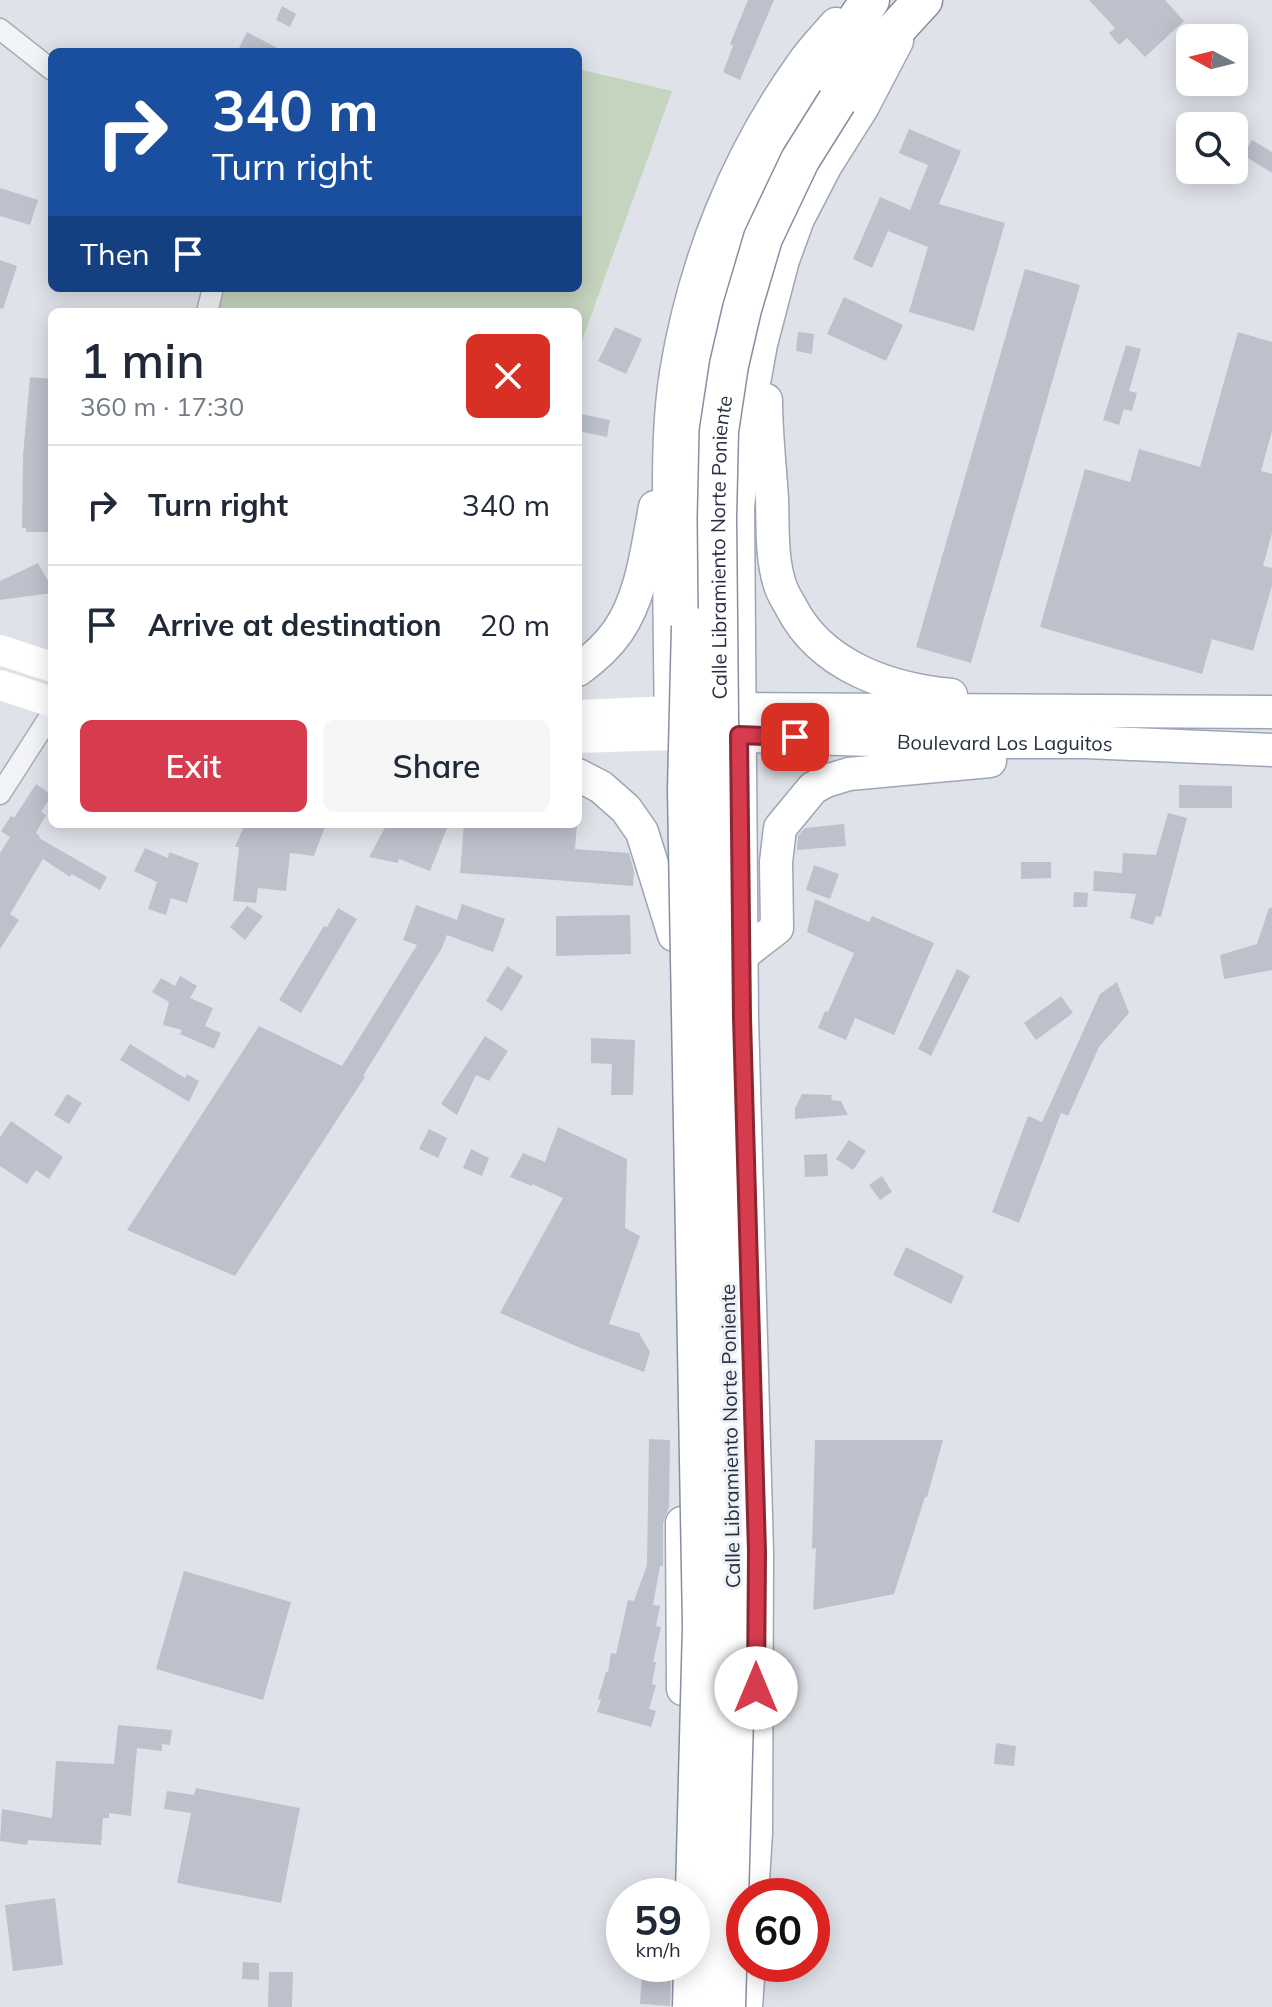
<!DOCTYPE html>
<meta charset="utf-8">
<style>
:root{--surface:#fff;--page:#f6f6f7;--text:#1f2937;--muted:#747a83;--line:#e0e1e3;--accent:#d73b4e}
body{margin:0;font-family:Mulish,sans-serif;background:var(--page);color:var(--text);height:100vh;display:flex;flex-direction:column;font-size:30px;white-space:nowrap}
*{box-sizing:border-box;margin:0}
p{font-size:26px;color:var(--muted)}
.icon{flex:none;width:44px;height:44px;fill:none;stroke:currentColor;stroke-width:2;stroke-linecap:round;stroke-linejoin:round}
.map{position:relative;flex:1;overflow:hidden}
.panel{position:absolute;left:48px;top:308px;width:534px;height:520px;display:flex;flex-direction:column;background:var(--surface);border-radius:12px;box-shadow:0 4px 20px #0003}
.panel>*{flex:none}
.guide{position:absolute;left:48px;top:48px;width:534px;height:244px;border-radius:12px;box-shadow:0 4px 20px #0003;background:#1a4fa0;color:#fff;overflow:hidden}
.needle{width:52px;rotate:277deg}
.buttons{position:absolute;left:1176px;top:24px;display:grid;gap:16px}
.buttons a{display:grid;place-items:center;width:72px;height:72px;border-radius:12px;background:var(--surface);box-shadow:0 4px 20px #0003;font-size:40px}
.speed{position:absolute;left:606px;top:1878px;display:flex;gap:16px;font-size:40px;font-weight:700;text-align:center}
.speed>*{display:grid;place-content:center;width:104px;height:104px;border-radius:50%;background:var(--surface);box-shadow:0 4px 20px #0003;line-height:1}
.speed small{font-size:20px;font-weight:400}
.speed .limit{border:12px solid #d22;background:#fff;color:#111}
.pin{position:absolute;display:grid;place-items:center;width:68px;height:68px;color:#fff;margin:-34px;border-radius:16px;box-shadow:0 4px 12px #0006}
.me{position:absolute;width:88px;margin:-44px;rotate:0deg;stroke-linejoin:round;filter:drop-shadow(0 0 6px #0008)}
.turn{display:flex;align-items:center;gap:28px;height:168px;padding:0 32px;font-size:36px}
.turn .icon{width:104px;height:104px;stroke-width:2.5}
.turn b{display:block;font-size:56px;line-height:68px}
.then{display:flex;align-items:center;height:76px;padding:0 32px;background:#0003;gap:16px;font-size:30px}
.round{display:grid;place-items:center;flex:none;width:84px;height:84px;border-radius:12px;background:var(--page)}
.overview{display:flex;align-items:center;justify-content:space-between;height:136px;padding:0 32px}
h1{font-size:48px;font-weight:600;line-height:60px}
.primary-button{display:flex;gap:16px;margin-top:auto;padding:16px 32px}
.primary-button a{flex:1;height:92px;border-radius:12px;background:var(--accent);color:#fff;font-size:32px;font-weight:600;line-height:92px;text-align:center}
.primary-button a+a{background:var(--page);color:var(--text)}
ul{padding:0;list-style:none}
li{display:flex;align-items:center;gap:24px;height:120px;padding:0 32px;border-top:2px solid var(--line)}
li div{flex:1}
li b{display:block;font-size:30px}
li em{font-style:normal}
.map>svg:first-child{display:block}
.green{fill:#c4d4bf}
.building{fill:#bcc1cc}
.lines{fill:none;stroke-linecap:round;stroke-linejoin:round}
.street-casing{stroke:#a8adb7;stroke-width:23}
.primary-casing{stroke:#9da6b6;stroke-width:35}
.highway-casing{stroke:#858fa1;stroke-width:41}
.street{stroke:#f2f3f7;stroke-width:20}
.secondary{stroke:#fff;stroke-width:30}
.primary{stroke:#fff;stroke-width:32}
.highway{stroke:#fff;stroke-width:38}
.highway-bridge-casing{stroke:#858fa1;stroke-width:41;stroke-linecap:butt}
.highway-bridge{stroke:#fff;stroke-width:38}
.route-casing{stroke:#8c2633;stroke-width:20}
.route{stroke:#d73b4e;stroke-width:14}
.labels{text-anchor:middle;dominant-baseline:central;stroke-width:6;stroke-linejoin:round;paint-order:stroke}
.street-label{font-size:20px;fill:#273041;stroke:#eef2f6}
</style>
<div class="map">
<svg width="1272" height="2007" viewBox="0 0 1272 2007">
<rect width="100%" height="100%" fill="#dfe3e9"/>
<!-- green -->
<path class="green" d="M578,69L672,91L578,352V312H216L222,288H578Z"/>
<!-- building -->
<path class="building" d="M748,0H774L740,80L723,72L733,46L730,44Z
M1089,0H1165L1184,21L1145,57L1127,38L1119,45L1109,33L1115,28Z
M282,6L296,14L290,27L276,20Z
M247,32L285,52H237Z
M909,129L961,151L939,204L1005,223L974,331L909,312L928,247L888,231L872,268L853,259L880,197L910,210L928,165L899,153Z
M1252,140L1272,152V173L1243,155Z
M0,188L38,200L30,225L0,216Z
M0,260L17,266L3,309L0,308Z
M1025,269L1080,285L971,663L916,647Z
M844,297L903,325L886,361L827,334Z
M615,327L642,339L626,374L598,361Z
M798,332L814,334L812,354L796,351Z
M1238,332L1272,342V431L1261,471L1272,474V533L1263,566L1272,568V586L1253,651L1212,639L1202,674L1040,627L1085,469L1130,482L1139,449L1200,467Z
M1126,345L1141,349L1129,391L1137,393L1132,411L1124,409L1119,425L1103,420Z
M30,377L52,379V532H26V528H22L23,455Z
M581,414L610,420L607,437L578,431Z
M38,563L52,588V593L0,600V581Z
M36,784L52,795L41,812L46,815L36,833L40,836L39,838L107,877L100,890L72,874L70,877L43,859L10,914L19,920L0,949V853L10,837L1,831L11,816L14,818Z
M1179,785L1232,786V808H1179Z
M1168,813L1187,818L1161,917L1156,916L1153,925L1130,918L1136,894L1093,891L1094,871L1122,873L1123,853L1156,855Z
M245,824H326L314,856L290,853L286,891L258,888L256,903L233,901L239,847H235Z
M387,824H436L447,828L430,871L399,859L398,863L369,857Z
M464,824H577L575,849L629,853L634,871L633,886L460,873Z
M844,824L846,846L797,850L798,836L805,828Z
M145,848L168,858L169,852L199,863L187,903L171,898L166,915L148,909L157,882L134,871Z
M1021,862H1051V878L1021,879Z
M814,865L839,874L830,899L806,890Z
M1074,892L1088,893L1087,907H1073Z
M815,899L869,922L872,916L934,943L894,1035L855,1018L846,1040L818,1028L825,1011L828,1012L854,953L807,932Z
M462,904L505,919L493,952L447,935L442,948L363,1076L365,1077L235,1276L127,1230L259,1026L342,1066L417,945L403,940L416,905L457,920Z
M247,906L263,916L245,940L230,927Z
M338,908L357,919L301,1013L279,1000L324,926L327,927Z
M1269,908H1272V970L1224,979L1220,955L1257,944Z
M630,915L631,954L556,956V916Z
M507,966L523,976L502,1011L486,1001Z
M957,969L970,976L931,1056L918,1049Z
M180,976L197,986L190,998L213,1008L205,1026L221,1033L214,1049L180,1034L182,1030L163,1025L169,1002L152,992L161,978L175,986Z
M1117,982L1129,1013L1099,1047L1068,1116L1061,1113L1019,1223L992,1212L1028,1116L1042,1122L1100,994Z
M1061,996L1073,1013L1036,1040L1024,1023Z
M485,1036L508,1051L489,1081L476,1075L457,1115L441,1104Z
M591,1038L635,1040L633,1095H611L612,1064L591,1063Z
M130,1044L185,1078L187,1074L199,1081L189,1102L120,1060Z
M67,1094L82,1103L69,1124L54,1115Z
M802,1094L832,1095L831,1100L841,1101L848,1115L795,1119V1108Z
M11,1121L63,1157L49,1179L36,1170L27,1184L0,1166V1137Z
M558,1127L627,1159L625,1228L640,1236L609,1324L639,1333L650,1352L644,1372L578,1347L500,1313L563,1198L532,1184V1186L510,1177L523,1153L545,1162Z
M429,1129L447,1138L438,1158L419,1149Z
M849,1140L866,1151L853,1170L836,1159Z
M471,1149L489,1158L482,1176L463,1168Z
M827,1154L828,1176L805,1177L804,1155Z
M882,1176L892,1192L880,1200L869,1185Z
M906,1247L964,1276L951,1304L893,1275Z
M649,1439L670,1440L669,1507L663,1523V1566H660L653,1605L660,1606L656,1626L661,1627L653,1662H656L652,1684L656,1685L649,1709L656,1711L651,1727L597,1712L601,1700L598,1699L606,1672H608L611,1653L616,1654L628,1600L634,1601L647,1565Z
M815,1440H943L927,1497H925L894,1594L813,1610L816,1548L812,1549Z
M184,1571L291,1602L263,1700L156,1669Z
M118,1725L172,1730L170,1745L162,1744V1751L137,1748L131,1816L109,1813V1818H103L101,1845L28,1840L27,1845L0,1841L2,1809L52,1818L56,1761L114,1764Z
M996,1743L1016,1746L1014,1766L994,1764Z
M196,1788L300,1808L281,1903L177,1883L191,1813L164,1809L167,1791L194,1795Z
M55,1898L63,1965L13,1971L5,1905Z
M243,1962L259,1963V1980L242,1979Z
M269,1972H293L292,2007H268Z
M642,1974L671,1975L670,2006L640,2004Z"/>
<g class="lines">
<defs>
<path id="street" d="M0,29L52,70
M207,312L213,288
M0,794L52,713"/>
<g id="primary">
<path d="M766,400C766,433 770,466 772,499C773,527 771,557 780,585C782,592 787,600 791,607C821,666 889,689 951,695"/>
<path d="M578,670C593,659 607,647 618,631C642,596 647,549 655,507"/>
<path d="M719,709L1272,712"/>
<path d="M671,725C670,658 669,591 669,524C669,474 668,423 676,373C694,263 736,157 801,66C811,51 824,38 836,24"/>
<path id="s1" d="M719,735L934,742H1086L1272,750"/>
<path d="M578,775L601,787L626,809L642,832L674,935"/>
<path d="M742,955L777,928L776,862L780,828L813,788L826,781L849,774L990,761"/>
<path d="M682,1523L683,1689"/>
<path d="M752,1896L756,1833L757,1552L742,1018L738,507L749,411L761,344L783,260L798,219L826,165L862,108L897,41"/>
<path d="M746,2007L749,1964"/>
</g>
<path id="highway" d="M837,101L866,62L923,0
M691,626C690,551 685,475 694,401C704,309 736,219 781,137C807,89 840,45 870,0"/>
</defs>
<!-- street casing -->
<use href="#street" class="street-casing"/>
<!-- primary casing -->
<use href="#primary" class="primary-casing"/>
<!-- highway casing -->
<use href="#highway" class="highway-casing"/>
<!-- street -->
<use href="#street" class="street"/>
<!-- secondary -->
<path class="secondary" d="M0,650L52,667
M0,685L52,702
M578,715L671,711
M578,738L672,735"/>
<!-- primary -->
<use href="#primary" class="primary"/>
<!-- highway -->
<use href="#highway" class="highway"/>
<defs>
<g id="highway-bridge">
<path d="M691,626L687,790L702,1626L692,2007"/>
<path id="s2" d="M726,2007L735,1682L723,1115L717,518L719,431L729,365L742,309L763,238L800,160L837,101"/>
</g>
</defs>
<!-- highway-bridge casing -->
<use href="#highway-bridge" class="highway-bridge-casing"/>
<!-- highway-bridge -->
<use href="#highway-bridge" class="highway-bridge"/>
</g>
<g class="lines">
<defs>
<path id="route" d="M756,1688L757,1552L742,1018L739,735L795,737"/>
</defs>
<!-- route casing -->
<use href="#route" class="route-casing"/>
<!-- route -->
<use href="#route" class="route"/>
</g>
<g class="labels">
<!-- street labels -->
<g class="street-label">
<text stroke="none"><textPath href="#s2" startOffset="1460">Calle Libramiento Norte Poniente</textPath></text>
<text stroke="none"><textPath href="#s1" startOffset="286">Boulevard Los Laguitos</textPath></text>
<text transform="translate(730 1436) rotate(-91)">Calle Libramiento Norte Poniente</text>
</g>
</g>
</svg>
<div class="buttons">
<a><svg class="needle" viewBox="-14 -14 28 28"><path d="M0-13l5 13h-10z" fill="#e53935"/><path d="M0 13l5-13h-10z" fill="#747a83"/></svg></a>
<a><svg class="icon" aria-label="search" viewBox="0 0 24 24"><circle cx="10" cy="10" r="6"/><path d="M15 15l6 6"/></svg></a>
</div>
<div class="speed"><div>59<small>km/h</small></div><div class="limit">60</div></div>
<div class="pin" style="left:795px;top:737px;background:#d93025"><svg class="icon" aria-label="arrive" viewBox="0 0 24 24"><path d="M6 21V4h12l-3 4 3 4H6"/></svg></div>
<svg class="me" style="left:756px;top:1688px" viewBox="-20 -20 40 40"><circle r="19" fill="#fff"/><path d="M0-13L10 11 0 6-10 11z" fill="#d73b4e"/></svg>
<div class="guide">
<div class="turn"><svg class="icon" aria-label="right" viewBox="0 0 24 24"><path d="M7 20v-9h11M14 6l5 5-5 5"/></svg><div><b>340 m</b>Turn right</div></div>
<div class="then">Then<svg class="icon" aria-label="arrive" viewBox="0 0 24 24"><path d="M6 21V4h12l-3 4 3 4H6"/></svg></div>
</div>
<section class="panel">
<div class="overview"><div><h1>1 min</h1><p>360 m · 17:30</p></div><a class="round" style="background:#d93025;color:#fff"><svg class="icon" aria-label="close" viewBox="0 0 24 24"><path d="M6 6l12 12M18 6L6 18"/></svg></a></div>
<ul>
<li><svg class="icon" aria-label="right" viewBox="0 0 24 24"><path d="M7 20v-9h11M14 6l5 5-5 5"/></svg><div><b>Turn right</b></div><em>340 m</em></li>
<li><svg class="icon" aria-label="arrive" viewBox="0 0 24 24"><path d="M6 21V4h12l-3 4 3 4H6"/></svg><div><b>Arrive at destination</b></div><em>20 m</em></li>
</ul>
<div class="primary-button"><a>Exit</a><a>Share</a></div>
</section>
</div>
